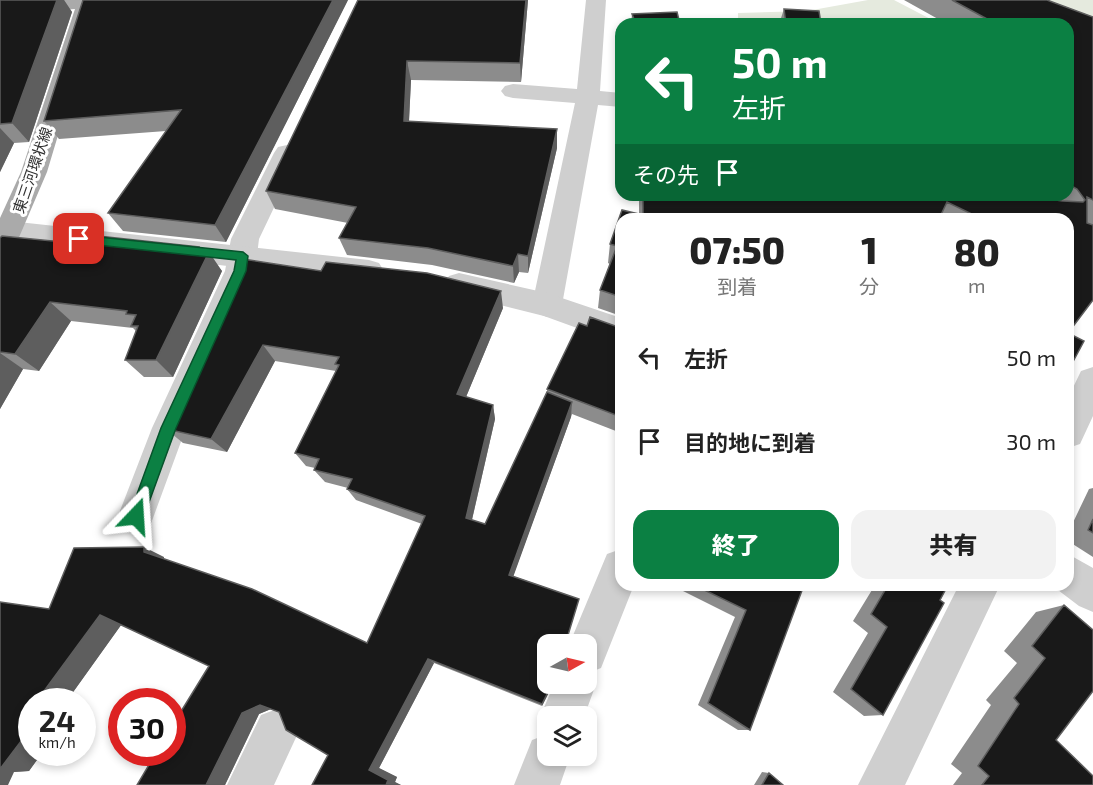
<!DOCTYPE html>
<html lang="ja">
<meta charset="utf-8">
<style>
:root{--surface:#fff;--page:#f2f2f2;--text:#222;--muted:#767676;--accent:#0b8043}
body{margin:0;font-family:"Exo 2","Noto Sans JP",sans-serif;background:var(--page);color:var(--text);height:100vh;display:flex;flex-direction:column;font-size:22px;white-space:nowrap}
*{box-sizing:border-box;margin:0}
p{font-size:20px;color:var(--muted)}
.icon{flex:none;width:33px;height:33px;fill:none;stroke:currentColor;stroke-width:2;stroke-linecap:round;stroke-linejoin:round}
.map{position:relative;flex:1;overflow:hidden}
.sheet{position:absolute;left:615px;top:213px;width:459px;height:378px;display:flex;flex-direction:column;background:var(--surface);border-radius:18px;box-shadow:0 3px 9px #0003}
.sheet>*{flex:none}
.guide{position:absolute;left:615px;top:18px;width:459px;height:183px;border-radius:18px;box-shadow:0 3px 9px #0003;background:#0b8043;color:#fff;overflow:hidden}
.needle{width:39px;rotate:82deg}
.buttons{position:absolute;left:537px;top:634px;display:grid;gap:12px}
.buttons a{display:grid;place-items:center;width:60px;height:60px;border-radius:12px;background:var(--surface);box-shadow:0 3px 9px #0003;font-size:30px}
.speed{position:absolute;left:18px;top:688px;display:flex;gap:12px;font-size:30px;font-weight:700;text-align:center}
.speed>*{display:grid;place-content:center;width:78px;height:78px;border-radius:50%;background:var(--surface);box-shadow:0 3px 9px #0003;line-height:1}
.speed small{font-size:15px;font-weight:400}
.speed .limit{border:9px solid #d22;background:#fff;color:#111}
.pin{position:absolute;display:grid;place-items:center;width:51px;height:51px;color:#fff;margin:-26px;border-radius:12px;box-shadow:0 3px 9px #0006}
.me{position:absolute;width:66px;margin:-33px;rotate:20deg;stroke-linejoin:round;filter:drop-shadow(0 0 4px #0008)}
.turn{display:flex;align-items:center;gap:21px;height:126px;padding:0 18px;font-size:27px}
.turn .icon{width:78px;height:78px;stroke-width:2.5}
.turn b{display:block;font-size:42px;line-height:51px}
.then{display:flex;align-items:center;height:57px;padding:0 18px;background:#0003;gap:12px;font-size:22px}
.eta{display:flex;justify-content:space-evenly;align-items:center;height:102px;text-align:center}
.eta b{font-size:36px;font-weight:800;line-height:42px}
.action{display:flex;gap:12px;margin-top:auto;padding:12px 18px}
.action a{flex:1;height:69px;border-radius:18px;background:var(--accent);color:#fff;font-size:24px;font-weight:800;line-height:69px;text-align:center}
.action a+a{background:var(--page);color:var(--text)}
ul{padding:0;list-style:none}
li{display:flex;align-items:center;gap:18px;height:84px;padding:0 18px}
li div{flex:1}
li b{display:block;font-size:22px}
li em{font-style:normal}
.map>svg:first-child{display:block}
.green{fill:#e5eade}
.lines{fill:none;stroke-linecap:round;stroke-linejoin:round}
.minor{fill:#cfcfcf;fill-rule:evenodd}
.tertiary{fill:#cfcfcf;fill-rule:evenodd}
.primary{fill:#aaa;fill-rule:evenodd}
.wall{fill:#8c8c8c}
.shaded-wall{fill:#5e5e5e}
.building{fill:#191919;stroke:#5e5e5e;stroke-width:1.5}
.route{fill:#0b8043;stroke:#07532c;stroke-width:1.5}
.labels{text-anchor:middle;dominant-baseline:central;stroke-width:6;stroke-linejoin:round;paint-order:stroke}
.far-street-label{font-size:15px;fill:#323232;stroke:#fff}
</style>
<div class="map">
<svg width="1093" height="785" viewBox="0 0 1093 785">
<rect width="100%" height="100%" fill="#fff"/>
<!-- green -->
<path class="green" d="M868,0H894L940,24L738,22V13L807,11Z
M1014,0H1093V31Z"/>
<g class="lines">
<!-- minor -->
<path class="minor" d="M586,0H606L600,91L621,93V107L598,105L562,305L558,313L547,317L536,313L532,305L575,103L513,98L505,96L501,91L505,86L513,84L577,89Z
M287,145L296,147L300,153L259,239L255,271L186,428L149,529L136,534L123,529L118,516L152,428L225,271L231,239L274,153L278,147Z
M1093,367V416L1080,444L1068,448V398L1081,371Z
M621,549V585H634L601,668L591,672L596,684L584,717H548V733L540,717L554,684H586V645H569L607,554Z
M959,585H1000L905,785H858Z
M277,709L293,715L299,731L274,785H227L261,715Z
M548,734V756H570L560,785H514L532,740Z"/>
<!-- tertiary -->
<path class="tertiary" d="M9,221L369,260L379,263L384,271L379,279L369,282L9,241L0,238V224Z
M459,273L547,293L621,318V344L544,316L449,292L444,284L449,276Z
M1068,554L1093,568V612L1079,606L1054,587V585H1068Z"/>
<!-- primary -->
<path class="primary" d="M36,0H97L98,2L47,172L14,249L10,256L0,260V218L21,172L75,9L0,15V3Z"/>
</g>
<!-- wall -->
<path class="wall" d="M0,0H64L72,12L29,142L14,143L0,172Z
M348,0L226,242L123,231L108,213L166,131L59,139L44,121Z
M358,0H528L521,82L411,80L409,122L557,148L528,273L519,272L514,283L432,265L347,255L339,238L348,223L275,209L266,191Z
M904,0H1047L1093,17V300L1068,333L1084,341L1068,371V219H621V316L598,308L600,290L610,264L608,263L610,244L622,210L639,214V195H1068V24H947Z
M784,9L821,24H779Z
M632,14L680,24H631Z
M617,30H621V84L615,47Z
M0,238L202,251L222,271L173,377H144L125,360L136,331L133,328L71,321L39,371L23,369L0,409Z
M243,259L503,308L466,397L493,405L495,419L472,520L485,524L547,392V389L587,326L621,328V433L572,414L571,417L513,576L579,599L565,645H548V684H553L542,706L434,663L379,768L397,777L395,782L401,785H312L328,755L279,712L271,709L259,714L225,785H137L209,666L121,625L66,702H32V753H42L29,771L14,772L49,609L164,557V559L367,643L422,524L356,500L347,489L348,488L325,482L314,470L315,468L306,466L295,453L336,371L275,361L227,452L183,443L166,429L199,364L196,361Z
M1093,488V557L1068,541V533L1089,489Z
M671,585H804L750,730H738L698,705L735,617Z
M875,585H948L883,715L864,716L833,692L868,633L853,621Z
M1064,605L1056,740L1093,785H953L962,773L951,764L991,705L986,700L1017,663L1004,651L1036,612Z
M762,772L769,773L783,785H754Z"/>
<!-- shaded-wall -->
<path class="shaded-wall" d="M57,0H64L72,12L29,142L12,123Z
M333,0H348L226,242L215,225Z
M526,0H528L521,82L520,63Z
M407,61L411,80L408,140L404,121Z
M0,128L14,143L0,172Z
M557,129V148L528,273V256Z
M199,247L206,257L209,252L222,271L173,377L156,360Z
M518,254L519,272L514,283L513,266Z
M501,291L503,308L461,409L457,394Z
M50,302L71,321L39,371L15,354Z
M263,345L275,361L227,452L211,439Z
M0,353L23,369L0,409Z
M572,402L571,417L511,583L509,575Z
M493,405L495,419L470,528L466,518Z
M144,547L164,557V561L144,552Z
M100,615L124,621L66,702H36Z
M428,659L434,663L379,768L397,777L395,782L401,785H386L369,770Z
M552,684H553L542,706V704Z
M260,705L276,707L259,714L225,785H206L242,713Z
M32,709V753H42L29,771L14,772L8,785H0V765L22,722Z"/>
<!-- building -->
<path class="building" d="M0,0H57L12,123L0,124Z
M83,0H333L215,225L108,213L181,110L44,121Z
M358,0H526L520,63L407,61L404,121L557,129L528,256L518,254L513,266L428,248L339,238L356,207L266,191Z
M952,0H1047L1093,17V200L1087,197V223L1093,225V300L1068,333L1084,341L1068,371V219H982L947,202L939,219H621V297L600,290L617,246L610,244L622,210L643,215V195H1027L1062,201L1083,202L1085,200L1077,189L1068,184V24H981L987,19Z
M784,9L819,11L821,24H786Z
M677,12L680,24H636L632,14Z
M617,30H621V55Z
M89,235L199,247L198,250L209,252L156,360H125L138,326H131L136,315L126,314L127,311L50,302L15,354L0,352V238L2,236L83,244Z
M243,259L321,271L326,262L427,273L501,291L457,394L493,405L466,518L485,524L547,392L572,402L509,575L579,599L565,645H548V684H552L542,704L428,659L369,770L388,780L386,785H312L328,755L286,730L279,712L260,705L242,713L206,785H137L156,753H172V726L209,666L100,615L36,702H32V709L22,722L31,728L0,769V602L49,609L74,548L144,547V552L252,589L367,643L425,516L347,489L352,479L314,470L319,459L295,453L339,365L335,364L339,357L263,345L211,439L166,429L182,392L201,361H196Z
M590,317L621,328V417L547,389L579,323L587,326Z
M1093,519V533L1088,530Z
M694,585H804L750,730L708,703L746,610Z
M888,585H948L940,600L944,603L883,715L851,689L887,627L871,614Z
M1064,605L1093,630V691L1056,740L1093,776V785H982L989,776L978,766L1019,704L1014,698L1045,658L1032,646Z
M769,773L783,785H762Z"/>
<!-- route -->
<path class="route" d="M79,235L243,252L248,256L246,271L176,428L144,516L142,522L136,524L131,522L129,516L161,428L234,271L236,260L79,243L74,239Z"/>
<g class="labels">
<!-- far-street labels -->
<g class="far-street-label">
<text transform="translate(32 170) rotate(-71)">東三河環状線</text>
</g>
</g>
</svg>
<div class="buttons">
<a><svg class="needle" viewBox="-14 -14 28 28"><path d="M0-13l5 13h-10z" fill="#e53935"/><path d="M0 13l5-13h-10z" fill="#767676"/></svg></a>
<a><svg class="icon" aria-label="layers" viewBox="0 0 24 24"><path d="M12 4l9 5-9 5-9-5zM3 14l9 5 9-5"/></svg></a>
</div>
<div class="speed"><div>24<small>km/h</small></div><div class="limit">30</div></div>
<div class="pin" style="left:79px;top:239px;background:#d93025"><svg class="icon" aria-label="arrive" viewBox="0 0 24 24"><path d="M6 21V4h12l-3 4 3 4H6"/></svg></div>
<svg class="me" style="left:136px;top:516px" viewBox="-20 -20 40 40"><path d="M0-17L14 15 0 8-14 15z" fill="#0b8043" stroke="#fff" stroke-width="4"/></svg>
<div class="guide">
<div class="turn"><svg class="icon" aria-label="left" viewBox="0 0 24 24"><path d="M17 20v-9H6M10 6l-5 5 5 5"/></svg><div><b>50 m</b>左折</div></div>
<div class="then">その先<svg class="icon" aria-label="arrive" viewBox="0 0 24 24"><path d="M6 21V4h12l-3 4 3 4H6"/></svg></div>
</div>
<section class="sheet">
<div class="eta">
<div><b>07:50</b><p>到着</p></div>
<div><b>1</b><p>分</p></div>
<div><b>80</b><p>m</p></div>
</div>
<ul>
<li><svg class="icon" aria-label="left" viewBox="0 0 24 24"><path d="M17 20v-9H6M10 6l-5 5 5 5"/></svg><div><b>左折</b></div><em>50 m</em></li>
<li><svg class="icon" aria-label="arrive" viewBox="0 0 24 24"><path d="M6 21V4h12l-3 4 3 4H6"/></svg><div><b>目的地に到着</b></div><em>30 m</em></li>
</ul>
<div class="action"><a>終了</a><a>共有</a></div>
</section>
</div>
